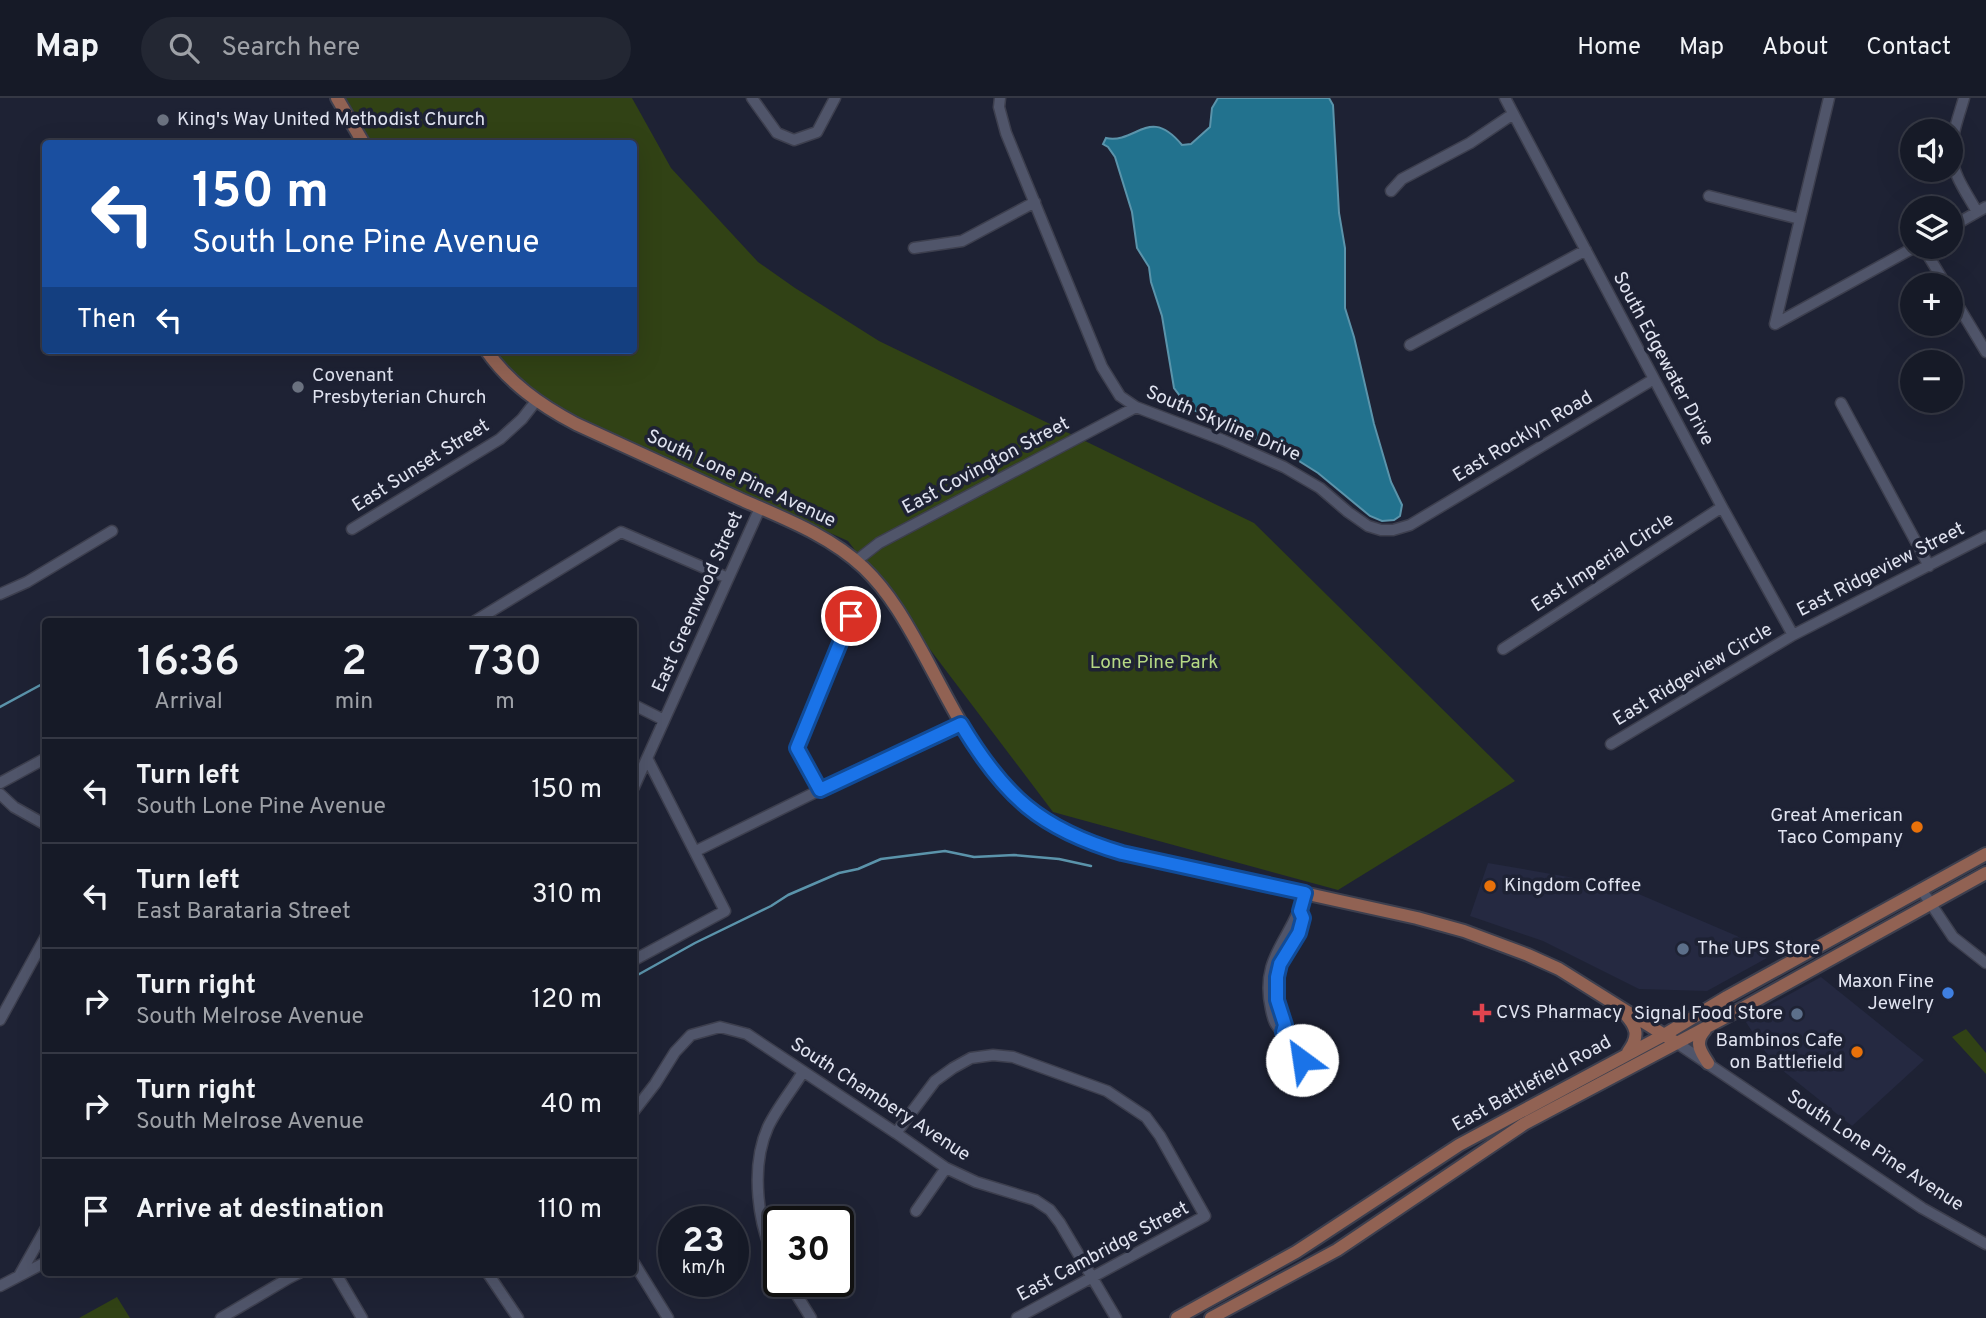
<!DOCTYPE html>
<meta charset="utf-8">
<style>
:root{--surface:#161a27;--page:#232733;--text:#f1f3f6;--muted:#9ea1a7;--line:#353844}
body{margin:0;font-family:Overpass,sans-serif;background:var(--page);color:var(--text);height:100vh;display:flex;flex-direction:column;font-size:26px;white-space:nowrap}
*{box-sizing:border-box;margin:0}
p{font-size:23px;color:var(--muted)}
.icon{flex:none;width:38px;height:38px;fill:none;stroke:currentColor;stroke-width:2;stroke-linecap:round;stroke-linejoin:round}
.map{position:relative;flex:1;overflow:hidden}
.drawer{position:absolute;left:42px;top:520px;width:595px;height:658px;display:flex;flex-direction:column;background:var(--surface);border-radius:7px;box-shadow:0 7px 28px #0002,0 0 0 2px var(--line)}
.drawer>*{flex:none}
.banner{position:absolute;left:42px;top:42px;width:595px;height:214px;border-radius:7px;box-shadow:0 7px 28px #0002,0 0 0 2px var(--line);background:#1a4fa0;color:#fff;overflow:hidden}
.fabs{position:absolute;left:1900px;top:21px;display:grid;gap:14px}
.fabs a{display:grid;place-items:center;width:63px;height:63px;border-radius:50%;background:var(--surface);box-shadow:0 7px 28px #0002,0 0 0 2px var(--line);font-size:35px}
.speed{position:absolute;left:658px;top:1108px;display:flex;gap:14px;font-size:35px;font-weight:700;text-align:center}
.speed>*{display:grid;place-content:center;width:91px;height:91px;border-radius:50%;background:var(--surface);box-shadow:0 7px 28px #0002,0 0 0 2px var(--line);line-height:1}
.speed small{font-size:18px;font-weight:400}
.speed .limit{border:4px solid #111;border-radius:10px;background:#fff;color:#111}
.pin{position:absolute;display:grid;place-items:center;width:60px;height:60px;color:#fff;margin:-30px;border:4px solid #fff;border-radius:50%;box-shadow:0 2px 7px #0007}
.me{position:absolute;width:77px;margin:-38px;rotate:329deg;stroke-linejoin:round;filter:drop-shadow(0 0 5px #0008)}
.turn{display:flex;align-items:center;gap:24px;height:147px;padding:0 35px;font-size:32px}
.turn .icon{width:91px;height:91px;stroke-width:2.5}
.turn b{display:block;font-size:49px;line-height:60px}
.then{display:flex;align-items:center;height:66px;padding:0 35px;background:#0003;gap:14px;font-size:26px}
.eta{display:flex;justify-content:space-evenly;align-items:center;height:119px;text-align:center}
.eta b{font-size:42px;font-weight:600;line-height:49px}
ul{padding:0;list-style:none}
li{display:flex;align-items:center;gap:21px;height:105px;padding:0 35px;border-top:2px solid var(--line)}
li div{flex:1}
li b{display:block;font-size:26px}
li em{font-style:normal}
header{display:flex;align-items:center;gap:42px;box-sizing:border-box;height:98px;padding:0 35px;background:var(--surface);border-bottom:2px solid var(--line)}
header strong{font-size:33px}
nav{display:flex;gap:38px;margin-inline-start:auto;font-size:24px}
.search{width:490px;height:63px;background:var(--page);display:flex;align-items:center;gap:18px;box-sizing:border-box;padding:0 24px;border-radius:38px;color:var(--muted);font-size:26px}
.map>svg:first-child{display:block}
.built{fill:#252941}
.green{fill:#314215}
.water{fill:#22728e;stroke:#5b94ab;stroke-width:2}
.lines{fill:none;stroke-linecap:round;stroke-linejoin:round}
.stream{stroke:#5b94ab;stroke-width:2.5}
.minor-casing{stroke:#3d3f4e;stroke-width:13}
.major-casing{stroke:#3d3f4e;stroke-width:16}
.minor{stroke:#50556a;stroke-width:10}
.major{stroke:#916253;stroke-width:12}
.route-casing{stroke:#114b97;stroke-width:18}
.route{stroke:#1a73e8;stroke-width:12}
.worship-dot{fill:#6b7280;stroke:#1e2234;stroke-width:2.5}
.food-dot{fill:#e8710a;stroke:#1e2234;stroke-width:2.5}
.service-dot{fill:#5c6f8a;stroke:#1e2234;stroke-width:2.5}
.shop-dot{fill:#3f7fe0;stroke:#1e2234;stroke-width:2.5}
.health-dot{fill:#e0444e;stroke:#1e2234;stroke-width:2.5}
.labels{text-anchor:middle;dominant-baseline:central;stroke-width:7;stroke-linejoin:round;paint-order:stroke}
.poi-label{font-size:19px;fill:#e0e3f0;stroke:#1e2234;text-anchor:start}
.street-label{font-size:19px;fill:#e0e3f0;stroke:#1e2234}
.park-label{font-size:19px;fill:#b5d884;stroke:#1e2234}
</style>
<header>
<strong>Map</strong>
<div class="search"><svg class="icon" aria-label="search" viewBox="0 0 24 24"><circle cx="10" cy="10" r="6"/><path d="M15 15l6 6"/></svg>Search here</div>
<nav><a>Home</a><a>Map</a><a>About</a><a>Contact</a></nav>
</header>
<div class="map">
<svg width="1986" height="1220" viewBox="0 0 1986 1220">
<rect width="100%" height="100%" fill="#1e2234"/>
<!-- built -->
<path class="built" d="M1488,765L1620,788L1737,838L1767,860L1707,893L1639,891L1543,843L1470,818Z
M1821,879L1924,962L1852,1028L1772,964L1744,921Z"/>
<!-- green -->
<path class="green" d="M346,0H632L671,70L758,164L795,190L879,243L1254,425L1515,683L1338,792L1053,714L848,443L582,324C550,305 513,284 492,252H634V46L372,45Z
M1966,931L1986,955V976L1952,939Z
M117,1199L130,1220H79Z"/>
<!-- water -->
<path class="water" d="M1218,0H1329L1333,7L1339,115L1345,150V210L1354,239L1374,326L1391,384L1402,407L1400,418L1394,422L1382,423L1370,418L1318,375L1283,353L1204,319L1186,306L1174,290L1162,218L1151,184L1149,169L1137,150L1132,114L1115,59L1108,49L1103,46L1106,40C1137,46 1149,7 1182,47L1191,46L1210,29L1212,10Z"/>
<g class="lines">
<!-- stream -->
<path class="stream" d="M0,609L46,584
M634,879L695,845L771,808L788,797L839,775L858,771L881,761L945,753L974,759L1014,757L1059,761L1091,768"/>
<defs>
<path id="minor" d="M752,0L777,35L794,42L817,34L835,0
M1000,0L999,9L1006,35L1102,269L1120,298L1136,309L1223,342L1284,369L1320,390L1348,414L1368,428L1381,432H1393L1410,427L1654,281
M1505,0L1722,409L1793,537
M1964,0C1959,18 1950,40 1952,59C1954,79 1968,97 1977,114
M1391,93L1402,81L1470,45L1513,16
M1709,98L1800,121
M1951,129L1986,109
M1923,149L1946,187
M914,150L962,143L1035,104
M1951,196L1986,254
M1775,226L1829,0
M1775,226L1915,149
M1410,247L1586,152
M1841,305L1929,468
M352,431L500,341L522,321L536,303
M856,463L879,445L1136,309
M0,496L27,484L112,433
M475,523L621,434L728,480
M1503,551L1722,409
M634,607L664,622
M1611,646L1793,537L1986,438
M0,685L46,660
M634,689L760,410
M820,692L798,650L851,518
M0,696L14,709L46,727
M696,753L820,692L961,626
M1921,791L1953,839L1986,865
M1300,813C1308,835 1283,854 1278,874C1276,883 1275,893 1277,902C1279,913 1285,923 1283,934C1275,928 1273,921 1271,911C1259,858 1293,841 1305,795
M634,862L725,813L647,660
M0,922L46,838
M1280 952a13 13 0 1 1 26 0a13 13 0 1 1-26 0Z
M1677,945L1922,1110L1986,1146
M634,1013L655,986L675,954L691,937L720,929L747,936L896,1035L946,1070L976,1084L1035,1102L1050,1112L1060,1125L1116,1220
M896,1035L935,983L953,970L971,960L993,957L1013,959L1107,993L1146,1019L1160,1038L1205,1118L1017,1220
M916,1113L946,1070
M634,1165L668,1220
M779,1168C757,1131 750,1069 768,1029C777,1010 792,992 803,974
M335,1174L362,1220
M487,1174L518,1220
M19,1178L46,1130
M788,1183L811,1220
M0,1188L46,1164
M221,1220L289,1180L301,1174"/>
<path id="major" d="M337,0L364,46
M486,252C509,285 540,307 576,326C631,351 685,376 740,401C783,420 829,437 864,470C890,495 907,526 924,557C978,657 1004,721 1122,755L1417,820L1464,833L1528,857L1559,871L1677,945
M1624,915C1637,929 1640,938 1628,954
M1705,932C1694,944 1700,953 1708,965
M1177,1220L1296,1154L1459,1047L1664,937L1727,899L1986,756
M1211,1220L1337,1152L1524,1026L1739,912L1986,775"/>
</defs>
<!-- minor casing -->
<use href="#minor" class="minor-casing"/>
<!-- major casing -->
<use href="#major" class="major-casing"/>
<!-- minor -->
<use href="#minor" class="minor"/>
<!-- major -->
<use href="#major" class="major"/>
</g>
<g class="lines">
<defs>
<path id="route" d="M851,518L797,650L820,692L961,626C1004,698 1040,731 1122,755L1305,795L1300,813L1303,820L1299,835L1280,866L1277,879V902L1285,927L1283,934L1286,942L1299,941C1307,946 1308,954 1302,962"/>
</defs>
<!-- route casing -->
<use href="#route" class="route-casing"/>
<!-- route -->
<use href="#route" class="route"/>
</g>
<!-- markers -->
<g class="worship-dot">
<circle cx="163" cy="22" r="7"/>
<circle cx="298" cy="289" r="7"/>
</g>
<g class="food-dot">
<circle cx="1917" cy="729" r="7"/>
<circle cx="1490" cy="788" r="7"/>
<circle cx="1857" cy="954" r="7"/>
</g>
<g class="service-dot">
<circle cx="1683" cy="851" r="7"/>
<circle cx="1797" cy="916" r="7"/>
</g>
<circle class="shop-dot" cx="1948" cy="895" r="7"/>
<path class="health-dot" d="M1478.5 904.5h7v7h7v7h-7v7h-7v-7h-7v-7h7z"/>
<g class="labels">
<!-- poi labels -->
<g class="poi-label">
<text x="177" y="22">King's Way United Methodist Church</text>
<text x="312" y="278">Covenant<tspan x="312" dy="22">Presbyterian Church</tspan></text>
<text x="1903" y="718" text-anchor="end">Great American<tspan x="1903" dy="22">Taco Company</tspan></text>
<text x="1504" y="788">Kingdom Coffee</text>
<text x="1697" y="851">The UPS Store</text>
<text x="1934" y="884" text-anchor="end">Maxon Fine<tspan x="1934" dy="22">Jewelry</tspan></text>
<text x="1496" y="915">CVS Pharmacy</text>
<text x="1783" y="916" text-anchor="end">Signal Food Store</text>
<text x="1843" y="943" text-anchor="end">Bambinos Cafe<tspan x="1843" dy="22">on Battlefield</tspan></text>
</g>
<!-- street labels -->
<g class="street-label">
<text transform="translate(1663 261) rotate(62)">South Edgewater Drive</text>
<text transform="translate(1223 326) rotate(23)">South Skyline Drive</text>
<text transform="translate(1523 339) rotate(-31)">East Rocklyn Road</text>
<text transform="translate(421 368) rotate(-32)">East Sunset Street</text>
<text transform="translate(986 368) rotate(-28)">East Covington Street</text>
<text transform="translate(741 381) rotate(25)">South Lone Pine Avenue</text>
<text transform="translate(1603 465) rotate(-33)">East Imperial Circle</text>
<text transform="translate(1881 472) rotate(-27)">East Ridgeview Street</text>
<text transform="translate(698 504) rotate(-66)">East Greenwood Street</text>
<text transform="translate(1693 577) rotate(-31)">East Ridgeview Circle</text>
<text transform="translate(1532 986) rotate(-29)">East Battlefield Road</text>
<text transform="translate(880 1002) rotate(33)">South Chambery Avenue</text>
<text transform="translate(1875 1053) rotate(33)">South Lone Pine Avenue</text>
<text transform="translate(1103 1154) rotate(-28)">East Cambridge Street</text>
</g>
<!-- park labels -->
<g class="park-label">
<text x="1154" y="565">Lone Pine Park</text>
</g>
</g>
</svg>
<div class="fabs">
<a><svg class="icon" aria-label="sound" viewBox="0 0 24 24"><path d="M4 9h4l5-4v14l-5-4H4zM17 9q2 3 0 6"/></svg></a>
<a><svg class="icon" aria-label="layers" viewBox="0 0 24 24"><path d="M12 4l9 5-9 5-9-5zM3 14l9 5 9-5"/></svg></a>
<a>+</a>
<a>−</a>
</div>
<div class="speed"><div>23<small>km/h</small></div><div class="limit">30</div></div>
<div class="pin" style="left:851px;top:518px;background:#d93025"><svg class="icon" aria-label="arrive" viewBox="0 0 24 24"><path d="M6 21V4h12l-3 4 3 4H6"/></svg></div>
<svg class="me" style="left:1302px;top:962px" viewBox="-20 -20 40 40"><circle r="19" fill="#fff"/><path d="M0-13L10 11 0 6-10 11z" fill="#1a73e8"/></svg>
<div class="banner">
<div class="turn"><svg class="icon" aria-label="left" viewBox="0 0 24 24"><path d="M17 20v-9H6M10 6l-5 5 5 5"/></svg><div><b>150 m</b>South Lone Pine Avenue</div></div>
<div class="then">Then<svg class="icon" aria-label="left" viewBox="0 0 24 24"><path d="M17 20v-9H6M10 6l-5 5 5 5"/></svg></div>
</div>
<section class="drawer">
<div class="eta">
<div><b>16:36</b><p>Arrival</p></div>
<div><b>2</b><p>min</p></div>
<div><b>730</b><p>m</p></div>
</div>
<ul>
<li><svg class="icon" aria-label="left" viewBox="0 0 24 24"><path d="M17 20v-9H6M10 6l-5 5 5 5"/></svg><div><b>Turn left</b><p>South Lone Pine Avenue</p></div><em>150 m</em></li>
<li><svg class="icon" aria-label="left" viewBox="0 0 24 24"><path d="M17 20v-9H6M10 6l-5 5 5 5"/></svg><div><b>Turn left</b><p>East Barataria Street</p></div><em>310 m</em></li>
<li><svg class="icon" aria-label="right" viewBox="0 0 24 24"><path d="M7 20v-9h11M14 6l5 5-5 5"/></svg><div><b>Turn right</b><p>South Melrose Avenue</p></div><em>120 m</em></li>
<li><svg class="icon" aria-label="right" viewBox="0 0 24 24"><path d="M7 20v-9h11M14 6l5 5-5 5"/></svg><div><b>Turn right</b><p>South Melrose Avenue</p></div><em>40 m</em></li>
<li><svg class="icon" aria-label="arrive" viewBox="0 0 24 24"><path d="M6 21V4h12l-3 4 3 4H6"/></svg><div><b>Arrive at destination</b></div><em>110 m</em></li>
</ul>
</section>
</div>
